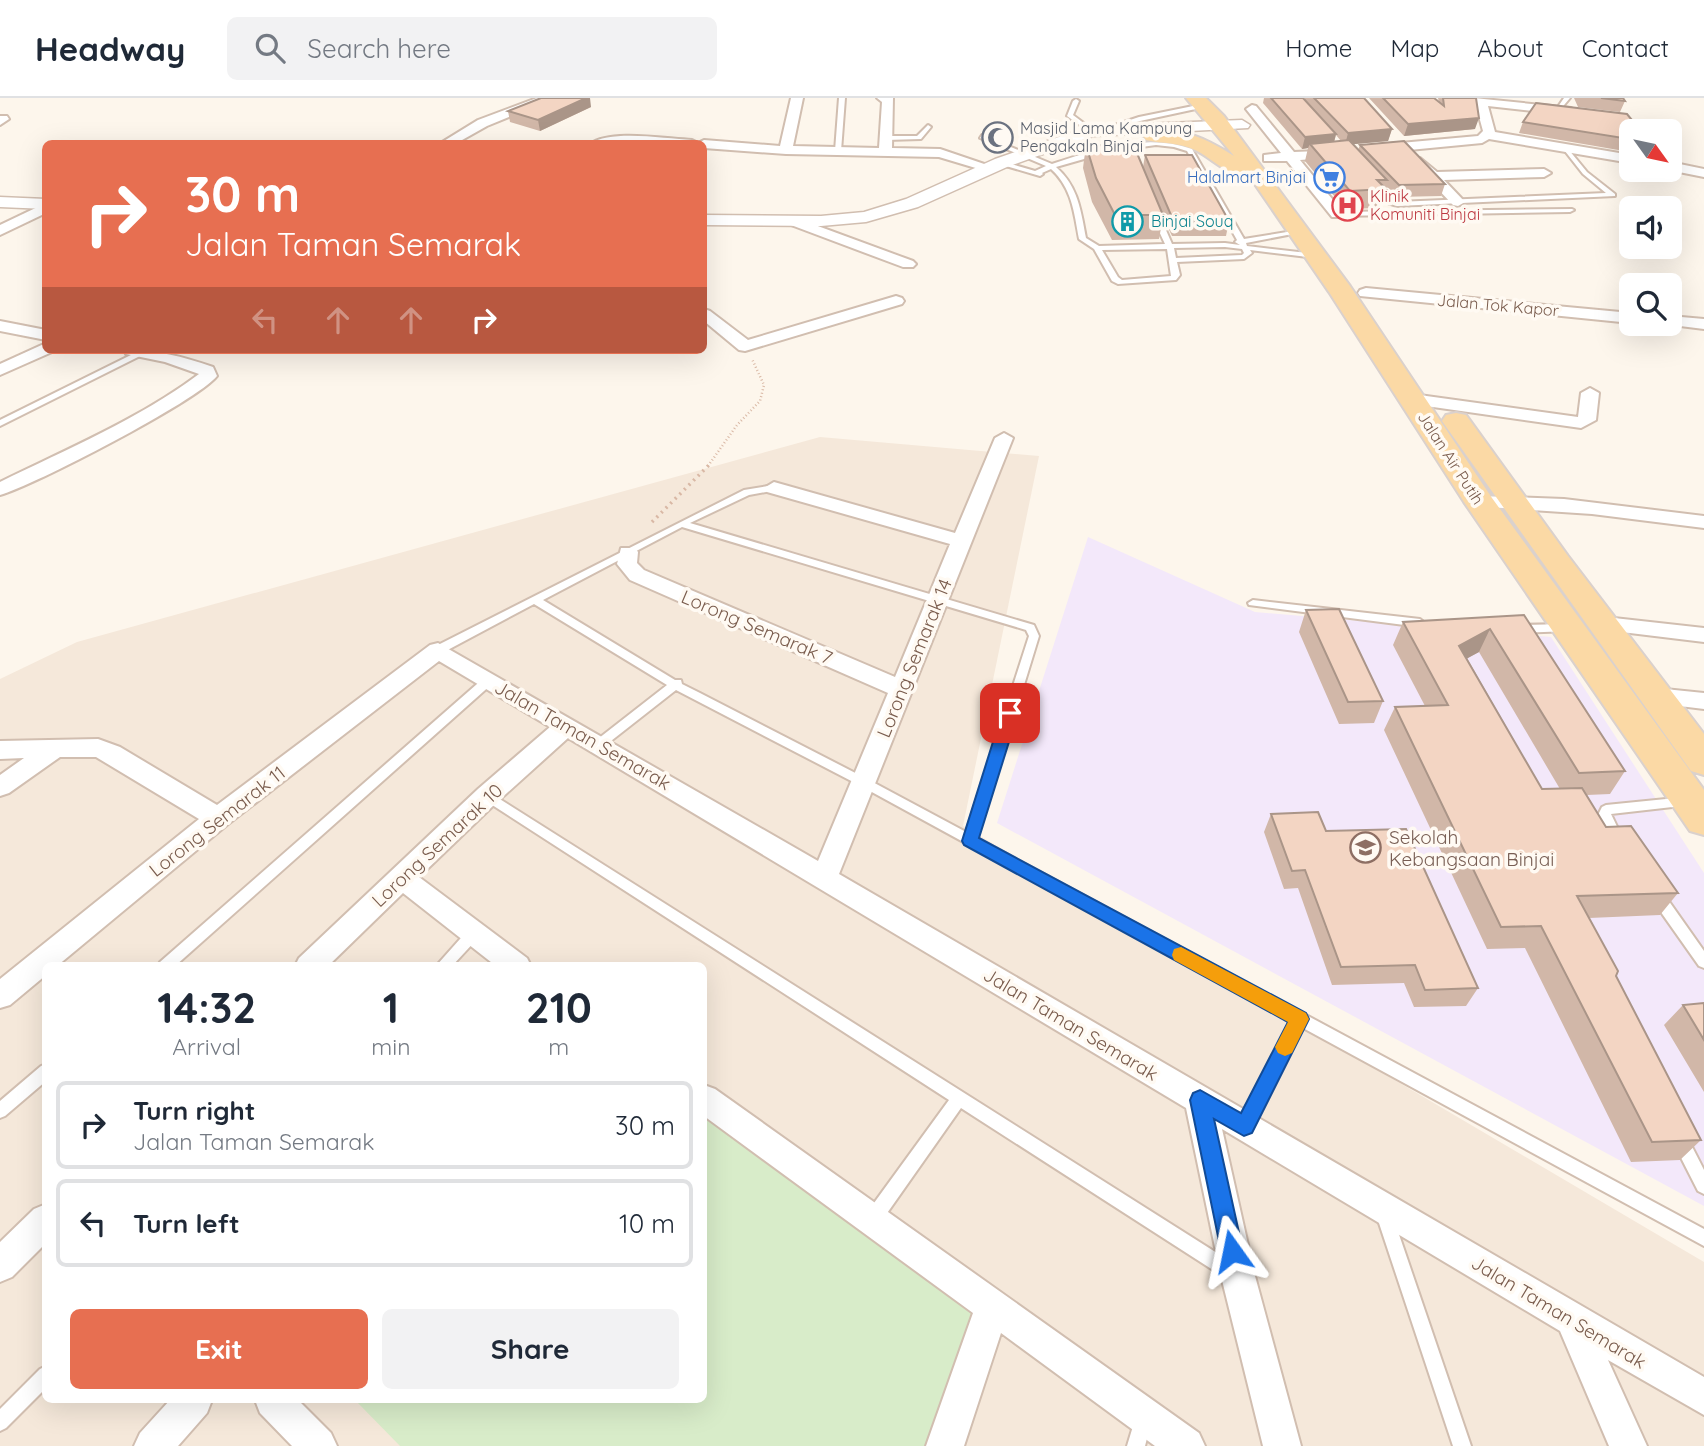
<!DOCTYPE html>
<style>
:root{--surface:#fff;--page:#f2f2f3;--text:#1f2937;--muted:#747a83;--line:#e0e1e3;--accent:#e76f51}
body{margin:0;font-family:Quicksand,sans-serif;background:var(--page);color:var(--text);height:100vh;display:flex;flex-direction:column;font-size:26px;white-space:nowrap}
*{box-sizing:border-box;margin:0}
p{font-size:23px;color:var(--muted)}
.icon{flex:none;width:38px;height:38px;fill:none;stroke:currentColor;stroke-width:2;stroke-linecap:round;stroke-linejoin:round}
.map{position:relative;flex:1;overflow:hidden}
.panel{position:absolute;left:42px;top:864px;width:665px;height:441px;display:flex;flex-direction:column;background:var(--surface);border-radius:10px;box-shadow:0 7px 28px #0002}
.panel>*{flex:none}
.hud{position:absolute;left:42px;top:42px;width:665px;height:214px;border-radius:10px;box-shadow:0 7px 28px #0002;background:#e76f51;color:#fff;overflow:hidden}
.needle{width:46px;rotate:123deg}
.fabs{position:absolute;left:1619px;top:21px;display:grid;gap:14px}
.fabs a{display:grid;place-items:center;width:63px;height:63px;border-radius:10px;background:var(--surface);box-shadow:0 7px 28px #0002;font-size:35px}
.pin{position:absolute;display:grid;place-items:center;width:60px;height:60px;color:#fff;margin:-30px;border-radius:14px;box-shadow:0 4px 10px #0006}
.me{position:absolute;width:77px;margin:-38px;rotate:348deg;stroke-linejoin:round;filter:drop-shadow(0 0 5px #0008)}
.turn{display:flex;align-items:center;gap:24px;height:147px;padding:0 28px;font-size:32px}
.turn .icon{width:91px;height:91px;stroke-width:2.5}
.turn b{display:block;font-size:49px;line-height:60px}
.lanes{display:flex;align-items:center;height:66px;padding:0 28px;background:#0003;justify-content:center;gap:35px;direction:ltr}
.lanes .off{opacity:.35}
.eta{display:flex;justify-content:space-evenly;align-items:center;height:119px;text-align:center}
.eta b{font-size:42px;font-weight:800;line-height:49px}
.button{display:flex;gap:14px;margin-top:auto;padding:14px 28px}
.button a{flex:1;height:80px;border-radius:10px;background:var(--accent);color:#fff;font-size:28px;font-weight:800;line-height:80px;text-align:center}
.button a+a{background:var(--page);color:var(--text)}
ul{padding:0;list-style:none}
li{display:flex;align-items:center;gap:21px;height:88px;margin:0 14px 10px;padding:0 14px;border:4px solid var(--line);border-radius:10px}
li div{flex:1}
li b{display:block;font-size:26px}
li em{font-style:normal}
header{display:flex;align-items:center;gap:42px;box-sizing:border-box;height:98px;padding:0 35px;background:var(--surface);border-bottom:2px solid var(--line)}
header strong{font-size:33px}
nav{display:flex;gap:38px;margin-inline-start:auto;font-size:24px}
.search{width:490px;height:63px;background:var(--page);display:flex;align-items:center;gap:18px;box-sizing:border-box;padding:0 24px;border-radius:10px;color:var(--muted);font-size:26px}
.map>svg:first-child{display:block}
.residential{fill:#f5e8da;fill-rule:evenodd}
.education{fill:#f3e8fa}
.green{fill:#d8ecc9}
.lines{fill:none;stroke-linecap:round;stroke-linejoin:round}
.service-casing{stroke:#d1beb0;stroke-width:4}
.minor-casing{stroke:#d1beb0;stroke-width:4}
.tertiary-casing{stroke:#d1beb0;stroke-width:3}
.primary-casing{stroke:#dad1cd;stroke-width:4}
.path-far1{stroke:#d9b8a5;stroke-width:2.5;stroke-dasharray:1 2.5;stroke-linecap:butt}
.path{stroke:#d9b8a5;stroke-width:3.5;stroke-dasharray:2 4.5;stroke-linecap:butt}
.service{fill:#fff;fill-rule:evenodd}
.minor{fill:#fff;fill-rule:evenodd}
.tertiary{fill:#fff;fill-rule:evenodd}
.primary{fill:#fbd9a5;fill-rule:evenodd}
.wall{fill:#d1b7a8;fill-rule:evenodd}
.shaded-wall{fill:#aa9588}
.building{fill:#f3d5c3;stroke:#aa9588;stroke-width:2}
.route{fill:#1a73e8;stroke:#114b97;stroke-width:2}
.slow{fill:#f59e0b}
.labels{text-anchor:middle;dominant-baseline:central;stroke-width:7;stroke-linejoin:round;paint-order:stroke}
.far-worship-label{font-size:16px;fill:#5b616d;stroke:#fffaf3;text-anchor:start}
.far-shop-label{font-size:16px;fill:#366cbe;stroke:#fffaf3;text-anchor:end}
.far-health-label{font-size:16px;fill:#be3a42;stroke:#fffaf3;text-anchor:start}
.far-culture-label{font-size:16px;fill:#0d838f;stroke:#fffaf3;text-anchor:start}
.far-street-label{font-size:16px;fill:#7a5c4d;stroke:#fffaf3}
.street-label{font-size:19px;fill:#7a5c4d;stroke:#fffaf3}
.education-label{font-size:19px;fill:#785e54;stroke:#fffaf3;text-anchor:start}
</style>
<header>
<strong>Headway</strong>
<div class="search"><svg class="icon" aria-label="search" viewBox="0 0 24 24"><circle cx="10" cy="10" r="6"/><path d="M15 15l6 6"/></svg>Search here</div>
<nav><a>Home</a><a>Map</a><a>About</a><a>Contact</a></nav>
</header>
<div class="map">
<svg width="1704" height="1348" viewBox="0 0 1704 1348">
<rect width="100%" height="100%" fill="#fdf6ec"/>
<!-- residential -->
<path class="residential" d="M820,339L1039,358L963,728L1704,1164V1348H0V581L77,544ZM46,868H704V1302H46Z"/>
<!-- education -->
<path class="education" d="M1088,439L1255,514L1551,539L1704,775V1108L997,725Z"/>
<!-- green -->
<path class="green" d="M704,1009L977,1204L929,1348H400L355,1302H704Z"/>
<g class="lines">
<defs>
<path id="service" d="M839,0H845L841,53L838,55L835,53Z
M1564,0H1570L1559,13H1555Z
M1076,1L1079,3L1073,17L1093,32V34H1089L1067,18L1073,3Z
M1203,6L1205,9L1140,23L1106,33L1103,31L1139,19Z
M928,27L931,29L921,41L886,42L883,40L886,38H917Z
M982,37L1052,66C1097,51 1146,35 1192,51L1244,141L1299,132L1303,134L1246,145L1247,148L1316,156L1320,158L1316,160L1250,152L1252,155L1244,161L1177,164L1180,177L1176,182L1118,186L1112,183L1094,151L1079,141C1074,114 1072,90 1051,71L1042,75L1043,76L1040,78L999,66V64L1001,63L1035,73L1046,68L980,40ZM1156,47L1174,49L1187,53L1237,142L1235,144L1240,147L1225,145L1172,146L1159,116L1155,114L1151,116L1165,146L1099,148L1086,140C1081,113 1078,88 1056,69L1112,53ZM1225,149L1242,151L1244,155L1242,157L1176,160L1174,150ZM1167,151L1171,178L1122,182L1118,179L1102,152Z
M1564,46L1587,74L1615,96V98L1397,108L1388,105L1372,86L1377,85L1392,103L1397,104L1606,95L1583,76L1561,48Z
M1572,111L1574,112L1570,114L1337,118L1333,116L1337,114Z
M141,252L148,254L0,328V322Z
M774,387L779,390L777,392L749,397L690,425L1034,527L1039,538L977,740L1704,1131V1148L1303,930L1249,1033L1244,1035L1239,1033L1236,1028L1239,1023L1291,923L859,687L676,592L602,650H594L592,647L594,644L667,587L534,506L442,555L438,556L432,552L434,549L744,392ZM682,429L1026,532L1029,538L966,734L867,681L700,595L682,586L681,582H675L543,502Z
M1253,502L1420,521L1425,525L1420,529L1249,507L1248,505Z
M1566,526L1571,530L1570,533L1518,535L1513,531L1518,527Z
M489,578L493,579L495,582L493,585L175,868H158L160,864L485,579Z
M487,693L1239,1169L1241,1175L1239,1181L1233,1183L1227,1181L961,1010L878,1128L872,1130L866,1128L864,1122L866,1116L949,1002L483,701L481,698L483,695Z
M1686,699L1690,701L1692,704L1690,707L1611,716L1623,741L1622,744H1612L1598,717L1602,709L1606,707Z
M1656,791L1661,792L1704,853V870L1699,868L1651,800L1649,796L1651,792Z
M473,830L478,832L480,836L478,840L452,868H436L468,832Z
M46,966V983L5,1018L0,1020V1003L41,968Z
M1680,1035L1686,1037L1704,1072V1096L1698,1093L1672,1042L1674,1037Z
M1384,1108L1390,1110L1392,1116L1471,1348H1453L1376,1116L1378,1110Z
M46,1268V1290L6,1330L0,1333V1311L40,1271Z
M1143,1312L1149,1315L1152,1321L1145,1348H1127L1137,1315Z"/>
<path id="minor" d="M537,0H555L487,28L455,46H439L478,22Z
M791,0H803L793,48L879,50L882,4L877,0H893L892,50L940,51L996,70L989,74L939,59L786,56L704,50V46H590C611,31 666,41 692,42L698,45L704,42L780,48Z
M1474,0L1571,10V16L1567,17L1488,8L1495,34L1631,57V65L1489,41L1482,45L1378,55L1372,51L1378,47L1478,38L1483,33Z
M1252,7L1256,8L1294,54L1343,52L1344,55L1338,59L1300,62L1342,113V119H1332L1287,63H1264V57L1281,55L1246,11Z
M0,18H7L9,21L0,27Z
M1420,60L1437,74L1544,71L1551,75L1544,79L1444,82L1465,104L1458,108L1453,107L1415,67V61Z
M1670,64L1704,71V79L1669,72Z
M46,105V115L0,137V127Z
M796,120L913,163L916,166L913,169H903L791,127V121Z
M1366,190L1631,215V225L1360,198L1358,195L1360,192Z
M896,198L902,200L904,203L902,206L745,253L739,252L704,223V211L710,213L748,242Z
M1670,218L1704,221V231L1664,226H1670Z
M0,223L46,232V242L0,233Z
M46,245V252L52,254L0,277V266Z
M124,252C158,252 181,258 213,269L217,278C197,303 33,388 0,397V384C67,351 139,321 199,276L165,264L126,256Z
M1590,290L1599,295L1596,322L1581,330L1412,306L1403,301L1412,296L1578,319L1581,295Z
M1004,335L1013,340L839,776L1704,1279V1317L1608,1262L1647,1348H1609L1560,1233L1222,1031L1255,1178L1301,1348H1263L1221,1178L1186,1010L568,640L496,705L419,779L527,860L531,868H496L403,795L328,868H295L299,860L478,691L550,629L439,563L227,727L57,868H46V877L10,907L0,910V881L199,721L96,659H60L9,695L0,698V677L24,660L0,661V643L98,641L120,649L217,707L430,547L438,545L818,763L888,595L630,482L617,466L621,450H635L638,454L637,465L644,472L895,579L950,446L767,394L764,390L774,384L955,435L995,340Z
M1479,398L1564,401L1704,418V430L1592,416L1472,408L1469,404L1472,400Z
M1605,519L1704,530V544L1597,531L1594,526L1597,521Z
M1655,590L1704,595V611L1647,604L1643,598L1647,592Z
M704,987L715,991L1199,1335L1205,1348H1155L1001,1235L964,1348H926L973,1215L704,1018Z
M46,1106V1145L12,1179L0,1184V1144L34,1111Z
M170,1302H212L207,1315L178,1348H134L140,1335Z
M255,1302H298L331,1335L337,1348H292L260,1315Z"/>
<path id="tertiary" d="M1242,22L1250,27L1248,30L1093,38L1007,69L918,109L866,124L821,128L704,127V117L821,118L864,114L906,101L995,61L1091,28Z
M0,99L46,101V111L0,109Z"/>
<path id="primary" d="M1186,0H1206L1224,18L1350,188L1492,400L1704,692V737L1690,733L1464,404L1329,194L1250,79C1231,81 1212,60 1195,52C1179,44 1163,46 1146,42L1143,38L1146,34C1178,26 1208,42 1234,58Z
M1456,315L1466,317L1568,458L1704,636V677L1691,673L1442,323L1446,317Z"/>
</defs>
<!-- service casing -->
<use href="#service" class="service-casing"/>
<!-- minor casing -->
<use href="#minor" class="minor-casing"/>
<!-- tertiary casing -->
<use href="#tertiary" class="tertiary-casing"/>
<!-- primary casing -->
<use href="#primary" class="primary-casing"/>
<!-- path-far1 -->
<path class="path-far1" d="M708,368L737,327L760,303L764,287L752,261"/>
<!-- path -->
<path class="path" d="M652,424L709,367"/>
<!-- service -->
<use href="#service" class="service"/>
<!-- minor -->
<use href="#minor" class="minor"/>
<!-- tertiary -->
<use href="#tertiary" class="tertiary"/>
<!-- primary -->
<use href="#primary" class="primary"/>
</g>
<!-- wall -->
<path class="wall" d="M1264,0H1303L1305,2V0H1364L1392,31L1388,43L1353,46L1358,52L1360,47L1445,86L1441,98L1395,99L1385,89L1386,91L1380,110L1345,111L1305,63L1308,50L1302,51L1263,5ZM1336,37L1341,43L1334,44Z
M1369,0H1434L1439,4L1438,0H1476L1475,31L1404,38Z
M1574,0H1623L1625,3L1620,14L1578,9Z
M591,9L540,33L510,24L508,13Z
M1523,24L1631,38L1624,53L1519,35Z
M1086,47L1143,69L1145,57L1229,123L1226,138H1172L1163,119L1159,141L1112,142L1092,104L1083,70Z
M1306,512L1383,603L1374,625L1339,626L1299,534Z
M1524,517L1625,673L1610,696L1587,697L1606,729L1678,795L1660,817L1589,820L1616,878L1701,1042L1680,1062L1631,1064L1525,850L1487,851L1384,632L1395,609L1425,608L1393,547L1403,524ZM1479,554L1560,691H1542L1467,560Z
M1271,716L1326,733L1478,890L1466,908L1414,909L1404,885L1332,887L1298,790L1284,791L1264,734Z
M1704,905V994L1664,927L1683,907Z"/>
<!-- shaded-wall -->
<path class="shaded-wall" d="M586,0H590L591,9L540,33L538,22Z
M1479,20L1475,31L1404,38L1408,26Z
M1392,31L1388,43L1345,47L1348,35Z
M1336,36L1333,48L1310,46L1308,50L1302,51L1305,39Z
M1490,531L1479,554L1448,571L1459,548Z"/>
<!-- building -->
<path class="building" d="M541,0H586L538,22L508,13Z
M1271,0H1303L1336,36L1305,39Z
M1314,0H1364L1392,31L1348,35Z
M1383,0H1434L1444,8L1443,0H1476L1479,20L1408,26Z
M1601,0H1623L1625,3Z
M1536,5L1627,16L1636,27L1633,33H1631V37L1629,41L1523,24Z
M1349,42L1387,82H1377L1386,91L1350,93L1310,46Z
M1404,43L1445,86L1399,87L1360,47Z
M1086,47L1134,48L1163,117H1115L1096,80Z
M1145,57H1192L1229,123L1174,124Z
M1339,511L1383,603L1348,604L1306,512Z
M1524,517L1625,673L1579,675L1490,531L1459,548L1542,691L1582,690L1606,729L1631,728L1678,795L1577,798L1618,873L1616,878L1701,1042L1652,1044L1541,828L1501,829L1395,609L1448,607L1403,524Z
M1318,714L1326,733L1406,731L1478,890L1425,892L1415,867L1341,869L1305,772L1292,773L1271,716Z
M1704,905V942L1683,907Z"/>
<!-- route -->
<path class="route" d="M1010,609L1018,615L979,740L1306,915L1309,921L1252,1035L1244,1038L1214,1021L1243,1153L1240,1161L1232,1164L1224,1161L1221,1153L1190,1002L1193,995L1200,992L1241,1015L1288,924L964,747L962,743L1002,615Z"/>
<!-- slow -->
<path class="slow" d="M1181,849L1306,915L1309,921L1292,955L1285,958L1278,955L1275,949L1288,924L1174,862L1172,857L1174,851Z"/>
<!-- icons -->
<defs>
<symbol id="mosque-ring" viewBox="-11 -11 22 22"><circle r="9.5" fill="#fffaf3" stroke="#6b7280" stroke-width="1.5"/><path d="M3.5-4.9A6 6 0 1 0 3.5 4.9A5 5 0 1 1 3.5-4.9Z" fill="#6b7280"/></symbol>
<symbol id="supermarket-ring" viewBox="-11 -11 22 22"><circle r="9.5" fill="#fffaf3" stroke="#3f7fe0" stroke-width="1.5"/><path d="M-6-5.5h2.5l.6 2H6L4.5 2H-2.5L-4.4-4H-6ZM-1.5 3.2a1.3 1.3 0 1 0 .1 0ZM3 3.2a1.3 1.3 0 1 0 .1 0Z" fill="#3f7fe0"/></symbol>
<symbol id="hospital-ring" viewBox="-11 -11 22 22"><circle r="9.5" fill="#fffaf3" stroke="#e0444e" stroke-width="1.5"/><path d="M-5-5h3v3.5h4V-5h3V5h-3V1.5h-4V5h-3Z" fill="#e0444e"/></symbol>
<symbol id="building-ring" viewBox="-11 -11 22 22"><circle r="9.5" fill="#fffaf3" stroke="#0f9aa8" stroke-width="1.5"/><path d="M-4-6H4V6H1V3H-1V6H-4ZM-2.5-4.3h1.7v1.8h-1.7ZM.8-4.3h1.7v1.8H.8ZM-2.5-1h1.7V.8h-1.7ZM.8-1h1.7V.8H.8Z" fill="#0f9aa8"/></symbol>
<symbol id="school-ring" viewBox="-11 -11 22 22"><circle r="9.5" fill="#fffaf3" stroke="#8d6e63" stroke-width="1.5"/><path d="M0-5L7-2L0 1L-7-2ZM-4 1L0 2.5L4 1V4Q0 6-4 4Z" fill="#8d6e63"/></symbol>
</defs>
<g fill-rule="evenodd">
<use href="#mosque-ring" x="980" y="22" width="35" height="35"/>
<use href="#supermarket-ring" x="1312" y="62" width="35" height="35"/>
<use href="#hospital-ring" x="1330" y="90" width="35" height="35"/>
<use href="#building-ring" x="1110" y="106" width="35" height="35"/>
<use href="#school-ring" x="1348" y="732" width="35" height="35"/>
</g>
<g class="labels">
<!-- far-worship labels -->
<g class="far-worship-label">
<text x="1020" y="30">Masjid Lama Kampung<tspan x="1020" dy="18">Pengakaln Binjai</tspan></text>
</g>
<!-- far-shop labels -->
<g class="far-shop-label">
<text x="1306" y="79">Halalmart Binjai</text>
</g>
<!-- far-health labels -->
<g class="far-health-label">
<text x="1370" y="98">Klinik<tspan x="1370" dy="18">Komuniti Binjai</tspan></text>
</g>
<!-- far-culture labels -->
<g class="far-culture-label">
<text x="1151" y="123">Binjai Souq</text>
</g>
<!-- far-street labels -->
<g class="far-street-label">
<text transform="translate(1498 207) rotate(5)">Jalan Tok Kapor</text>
<text transform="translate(1451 360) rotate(57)">Jalan Air Putih</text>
</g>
<!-- street labels -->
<g class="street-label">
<text transform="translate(757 529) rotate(23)">Lorong Semarak 7</text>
<text transform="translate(914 560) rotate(-68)">Lorong Semarak 14</text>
<text transform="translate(583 637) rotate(30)">Jalan Taman Semarak</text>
<text transform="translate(217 723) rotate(-38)">Lorong Semarak 11</text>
<text transform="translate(437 747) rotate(-43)">Lorong Semarak 10</text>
<text transform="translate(1071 926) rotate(31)">Jalan Taman Semarak</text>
<text transform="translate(1559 1214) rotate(31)">Jalan Taman Semarak</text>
</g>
<!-- education labels -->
<g class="education-label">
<text x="1389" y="739">Sekolah<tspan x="1389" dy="22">Kebangsaan Binjai</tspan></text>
</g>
</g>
</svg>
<div class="fabs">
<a><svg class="needle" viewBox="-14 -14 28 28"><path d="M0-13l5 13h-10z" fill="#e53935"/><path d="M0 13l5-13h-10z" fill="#747a83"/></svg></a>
<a><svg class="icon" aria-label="sound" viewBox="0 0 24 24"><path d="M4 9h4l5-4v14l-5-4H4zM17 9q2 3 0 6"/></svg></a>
<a><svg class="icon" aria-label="search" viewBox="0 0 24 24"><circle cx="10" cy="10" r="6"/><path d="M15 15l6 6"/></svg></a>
</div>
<div class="pin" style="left:1010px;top:615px;background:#d93025"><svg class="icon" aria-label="arrive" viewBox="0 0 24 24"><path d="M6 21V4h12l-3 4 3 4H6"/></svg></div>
<svg class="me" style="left:1232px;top:1153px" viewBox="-20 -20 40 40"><path d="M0-17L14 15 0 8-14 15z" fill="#1a73e8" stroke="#fff" stroke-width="4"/></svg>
<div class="hud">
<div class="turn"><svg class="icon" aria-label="right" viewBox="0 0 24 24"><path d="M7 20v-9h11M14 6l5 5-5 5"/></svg><div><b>30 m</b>Jalan Taman Semarak</div></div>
<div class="lanes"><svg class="icon off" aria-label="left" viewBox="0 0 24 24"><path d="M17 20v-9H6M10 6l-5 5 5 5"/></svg><svg class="icon off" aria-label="ahead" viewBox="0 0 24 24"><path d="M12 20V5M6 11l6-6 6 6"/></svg><svg class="icon off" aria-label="ahead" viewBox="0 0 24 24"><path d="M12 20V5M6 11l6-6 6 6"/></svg><svg class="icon" aria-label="right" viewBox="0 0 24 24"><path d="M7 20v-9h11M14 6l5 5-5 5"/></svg></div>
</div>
<section class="panel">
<div class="eta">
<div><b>14:32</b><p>Arrival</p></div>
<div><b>1</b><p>min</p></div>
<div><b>210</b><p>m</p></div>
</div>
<ul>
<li><svg class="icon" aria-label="right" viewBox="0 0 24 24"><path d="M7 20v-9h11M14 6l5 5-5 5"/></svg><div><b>Turn right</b><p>Jalan Taman Semarak</p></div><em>30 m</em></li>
<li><svg class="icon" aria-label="left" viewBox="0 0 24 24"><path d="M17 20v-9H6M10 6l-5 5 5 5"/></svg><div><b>Turn left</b></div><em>10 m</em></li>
</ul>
<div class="button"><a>Exit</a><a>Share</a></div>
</section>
</div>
